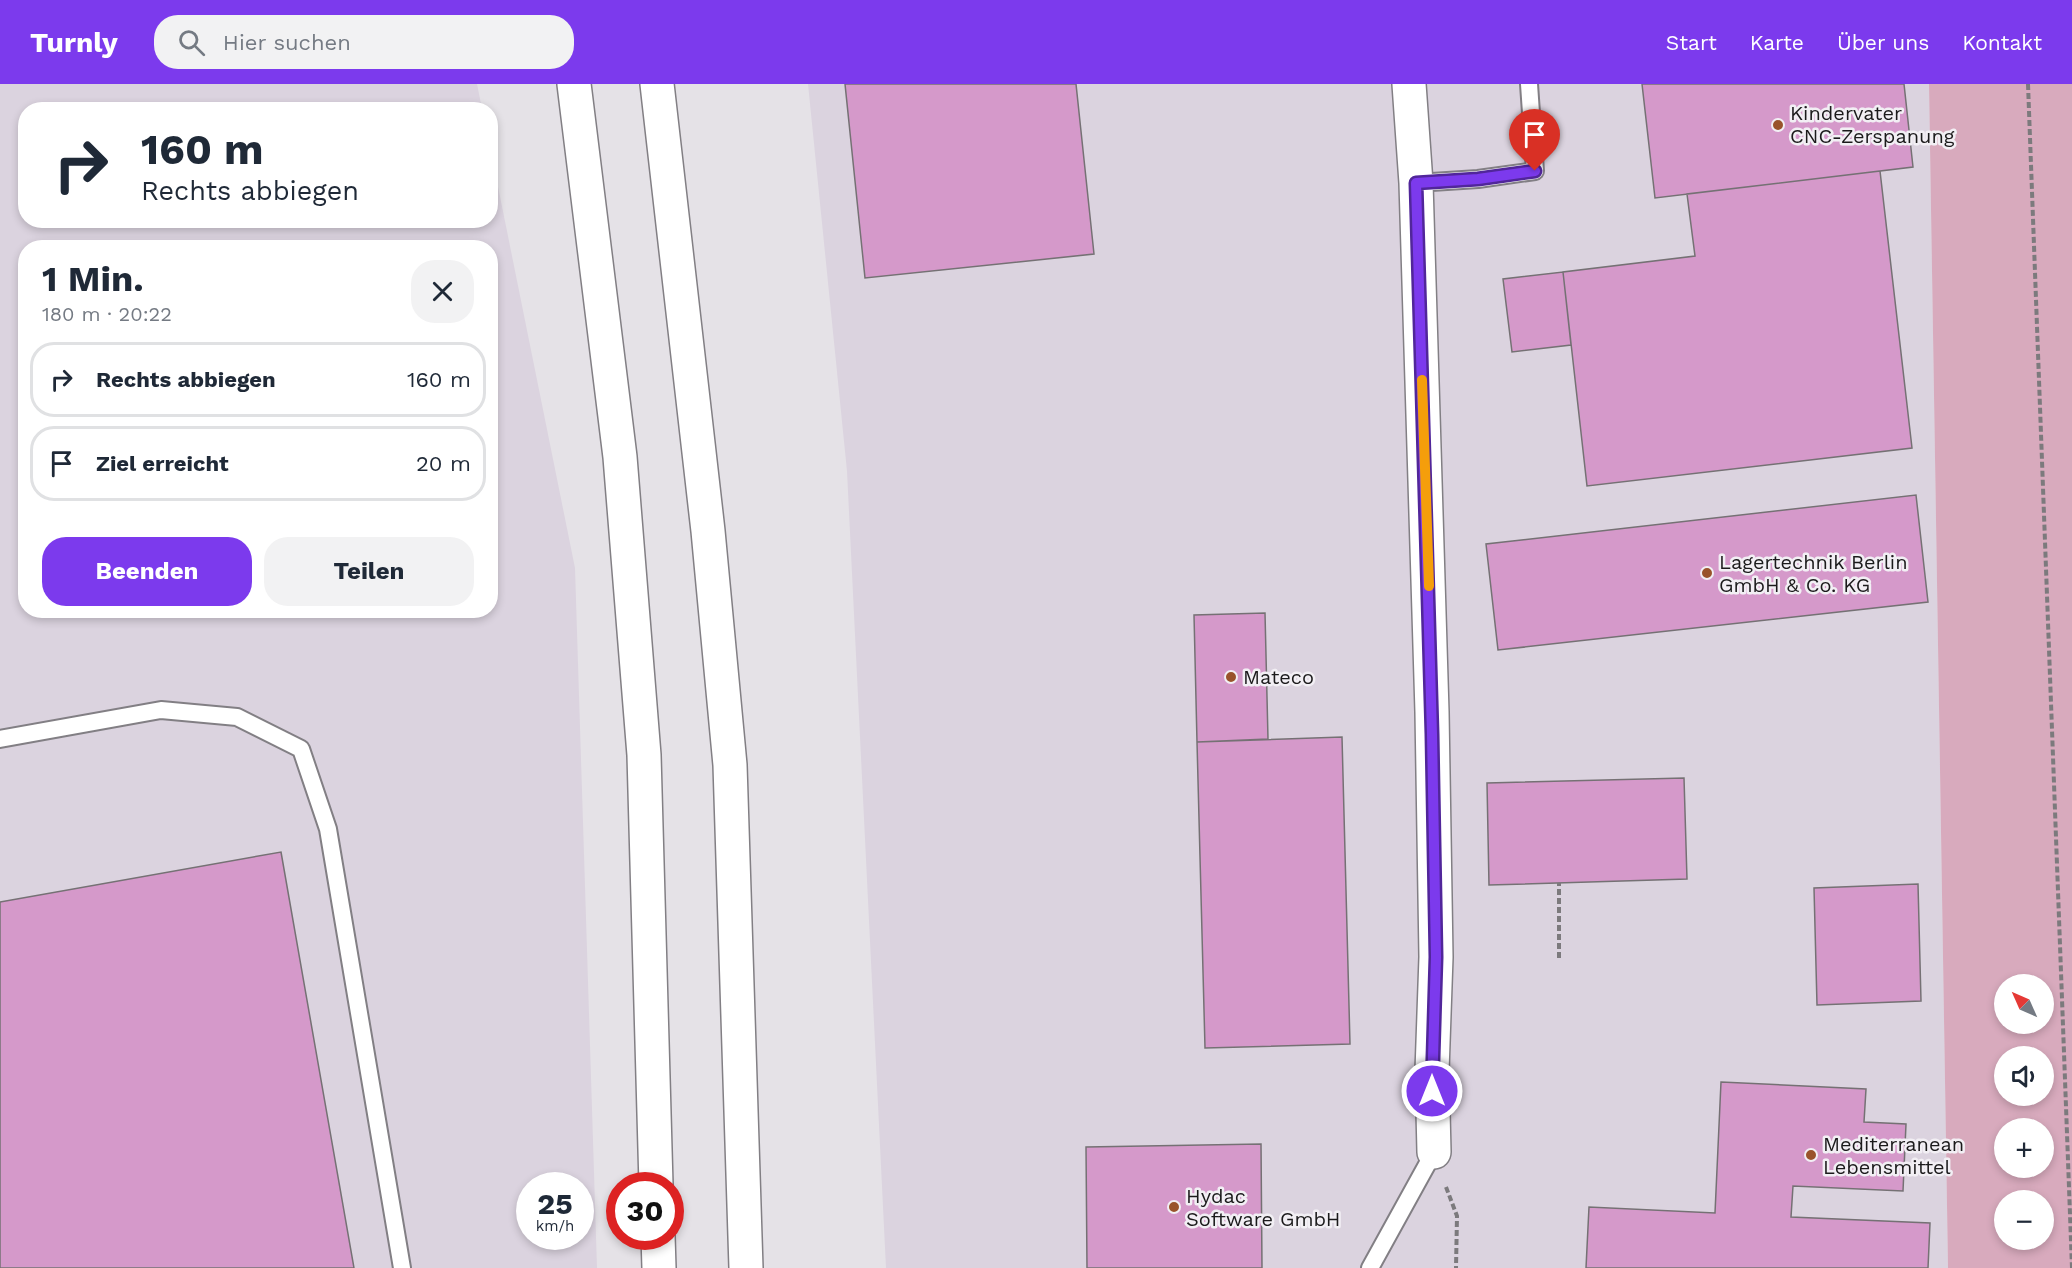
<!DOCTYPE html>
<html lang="de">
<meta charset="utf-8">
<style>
:root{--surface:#fff;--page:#f2f2f3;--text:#1f2937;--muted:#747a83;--line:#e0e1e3;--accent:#7c3aed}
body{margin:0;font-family:"Work Sans",sans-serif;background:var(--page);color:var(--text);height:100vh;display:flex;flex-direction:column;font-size:22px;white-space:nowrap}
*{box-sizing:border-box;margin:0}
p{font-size:20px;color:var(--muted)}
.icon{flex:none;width:33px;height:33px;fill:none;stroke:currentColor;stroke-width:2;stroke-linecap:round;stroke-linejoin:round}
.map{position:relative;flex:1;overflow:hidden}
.side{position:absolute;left:18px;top:156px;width:480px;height:378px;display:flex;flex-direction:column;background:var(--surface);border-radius:24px;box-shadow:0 3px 9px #0003}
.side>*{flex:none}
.banner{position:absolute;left:18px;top:18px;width:480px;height:126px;border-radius:24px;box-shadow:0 3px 9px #0003;background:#fff;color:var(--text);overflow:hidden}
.needle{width:39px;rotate:315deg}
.tools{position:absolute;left:1994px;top:890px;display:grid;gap:12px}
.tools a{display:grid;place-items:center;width:60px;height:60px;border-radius:50%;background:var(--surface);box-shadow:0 3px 9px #0003;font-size:30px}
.speed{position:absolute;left:516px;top:1088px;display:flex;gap:12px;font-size:30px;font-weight:700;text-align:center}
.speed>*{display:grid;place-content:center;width:78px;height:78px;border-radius:50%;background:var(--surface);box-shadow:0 3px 9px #0003;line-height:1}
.speed small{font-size:15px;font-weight:400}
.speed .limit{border:9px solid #d22;background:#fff;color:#111}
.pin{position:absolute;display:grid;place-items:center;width:51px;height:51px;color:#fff;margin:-62px -26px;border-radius:50% 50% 50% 0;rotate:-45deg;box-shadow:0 0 6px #0007}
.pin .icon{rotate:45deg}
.me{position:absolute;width:66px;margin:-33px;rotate:0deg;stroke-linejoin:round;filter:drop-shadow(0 0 4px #0008)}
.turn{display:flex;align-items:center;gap:21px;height:126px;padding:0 24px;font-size:27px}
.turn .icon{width:78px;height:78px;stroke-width:2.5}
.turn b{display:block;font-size:42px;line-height:51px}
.round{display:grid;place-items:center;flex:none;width:63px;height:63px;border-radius:24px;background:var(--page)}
.overview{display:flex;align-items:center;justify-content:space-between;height:102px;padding:0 24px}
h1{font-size:36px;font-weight:700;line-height:45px}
.action{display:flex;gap:12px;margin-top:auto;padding:12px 24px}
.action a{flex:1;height:69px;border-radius:24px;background:var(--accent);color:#fff;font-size:24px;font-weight:700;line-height:69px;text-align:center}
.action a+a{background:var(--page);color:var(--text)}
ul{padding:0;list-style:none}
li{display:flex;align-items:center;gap:18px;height:75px;margin:0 12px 9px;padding:0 12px;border:3px solid var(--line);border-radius:24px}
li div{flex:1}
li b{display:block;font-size:22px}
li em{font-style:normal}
header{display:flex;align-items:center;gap:36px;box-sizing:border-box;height:84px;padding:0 30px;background:var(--accent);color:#fff}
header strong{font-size:28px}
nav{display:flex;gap:33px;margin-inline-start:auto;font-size:21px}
.search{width:420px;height:54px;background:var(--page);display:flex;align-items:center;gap:15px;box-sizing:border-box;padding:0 21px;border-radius:24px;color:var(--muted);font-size:22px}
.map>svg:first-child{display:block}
.built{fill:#dbd3df;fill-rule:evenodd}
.green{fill:#d8aabd;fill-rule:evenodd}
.building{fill:#d599ca;stroke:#757174;stroke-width:1.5}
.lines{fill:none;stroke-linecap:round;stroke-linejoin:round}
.service-casing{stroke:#827f84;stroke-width:20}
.minor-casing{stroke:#827f84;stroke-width:36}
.trunk-casing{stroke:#827f84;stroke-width:36}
.path{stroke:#7c7a7d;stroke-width:4;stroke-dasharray:6 3;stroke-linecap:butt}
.service{stroke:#fff;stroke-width:16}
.minor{stroke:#fff;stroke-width:33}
.trunk{stroke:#fff;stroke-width:33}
.route-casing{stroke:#51269a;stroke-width:15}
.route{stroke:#7c3aed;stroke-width:10}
.slow{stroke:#f59e0b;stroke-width:10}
.poi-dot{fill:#99532b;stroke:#f2eff4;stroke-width:2}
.labels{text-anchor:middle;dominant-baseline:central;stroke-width:5;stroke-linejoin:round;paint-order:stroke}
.poi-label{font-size:20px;fill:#1b1a1b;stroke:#f2eff4;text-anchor:start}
</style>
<header>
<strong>Turnly</strong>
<div class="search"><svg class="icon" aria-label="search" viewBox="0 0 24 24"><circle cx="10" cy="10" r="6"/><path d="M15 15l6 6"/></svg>Hier suchen</div>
<nav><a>Start</a><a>Karte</a><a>Über uns</a><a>Kontakt</a></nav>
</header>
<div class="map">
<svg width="2072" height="1184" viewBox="0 0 2072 1184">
<rect width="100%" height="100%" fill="#e5e2e7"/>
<!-- built -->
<path class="built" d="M0,0H477L482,25L26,26V136H490L491,68L575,484L597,1184H0ZM26,164H490V526H26ZM530,1101H580V1152H530Z
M808,0H1929L1948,1184H886L847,387Z"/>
<!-- green -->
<path class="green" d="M1929,0H2072V1184H1948ZM2004,900H2043V939H2004ZM2004,972H2043V1011H2004ZM2004,1044H2043V1083H2004ZM2004,1116H2043V1155H2004Z"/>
<!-- building -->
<path class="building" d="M845,0H1076L1094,170L865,194Z
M1642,0H1904L1913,83L1655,114Z
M1880,87L1912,364L1587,402L1563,188L1695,172L1687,110Z
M1563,188L1571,261L1512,268L1503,195Z
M1916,411L1928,518L1498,566L1486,460Z
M1265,529L1268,655L1197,658L1194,531Z
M1342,653L1350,960L1205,964L1197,658Z
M1684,694L1687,795L1489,801L1487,699Z
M281,768L354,1184H0V818Z
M1918,800L1921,917L1817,921L1814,804Z
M1721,998L1866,1005L1864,1038L1906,1040L1903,1107L1793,1102L1791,1133L1930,1139L1928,1184H1586L1589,1123L1715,1129Z
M1261,1060L1262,1184H1087L1086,1063Z"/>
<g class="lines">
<defs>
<path id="service" d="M1416,99L1478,95L1535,87L1529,0
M0,655L161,626L237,633L301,665L328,745L402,1184
M1370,1184L1434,1068"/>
<path id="minor" d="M1409,0L1416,99L1432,628L1436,873L1432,987L1434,1068"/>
<path id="trunk" d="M574,0L620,373L644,671L656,1101
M657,0L708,447L730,681L746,1184
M658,1152L659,1184"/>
</defs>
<!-- service casing -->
<use href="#service" class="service-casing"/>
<!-- minor casing -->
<use href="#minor" class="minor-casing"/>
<!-- trunk casing -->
<use href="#trunk" class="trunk-casing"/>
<!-- path -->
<path class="path" d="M2028,0L2072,1184
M1559,874V799
M1446,1103L1457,1132L1456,1184"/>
<!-- service -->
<use href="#service" class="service"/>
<!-- minor -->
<use href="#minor" class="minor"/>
<!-- trunk -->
<use href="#trunk" class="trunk"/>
</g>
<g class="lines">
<defs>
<path id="route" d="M1432,1007L1436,873L1432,650L1416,99L1478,95L1535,87"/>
</defs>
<!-- route casing -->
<use href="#route" class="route-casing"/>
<!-- route -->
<use href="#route" class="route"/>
<!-- slow -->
<path class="slow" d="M1422,296L1429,502"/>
</g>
<!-- markers -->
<g class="poi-dot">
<circle cx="1778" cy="41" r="6"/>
<circle cx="1707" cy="489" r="6"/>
<circle cx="1231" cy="593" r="6"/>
<circle cx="1811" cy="1071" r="6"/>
<circle cx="1174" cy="1123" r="6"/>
</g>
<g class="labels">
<!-- poi labels -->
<g class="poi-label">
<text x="1790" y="29">Kindervater<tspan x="1790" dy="23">CNC-Zerspanung</tspan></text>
<text x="1719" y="478">Lagertechnik Berlin<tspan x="1719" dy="23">GmbH &amp; Co. KG</tspan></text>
<text x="1243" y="593">Mateco</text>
<text x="1823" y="1060">Mediterranean<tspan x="1823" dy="23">Lebensmittel</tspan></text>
<text x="1186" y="1112">Hydac<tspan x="1186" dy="23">Software GmbH</tspan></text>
</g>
</g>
</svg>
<div class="tools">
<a><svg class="needle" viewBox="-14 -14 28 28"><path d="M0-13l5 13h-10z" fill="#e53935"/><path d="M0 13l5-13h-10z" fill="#747a83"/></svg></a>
<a><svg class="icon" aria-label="sound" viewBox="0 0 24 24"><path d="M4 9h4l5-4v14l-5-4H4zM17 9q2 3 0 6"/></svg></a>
<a>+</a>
<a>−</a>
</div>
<div class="speed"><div>25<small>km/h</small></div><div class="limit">30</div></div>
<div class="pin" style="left:1535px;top:87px;background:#d93025"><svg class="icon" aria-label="arrive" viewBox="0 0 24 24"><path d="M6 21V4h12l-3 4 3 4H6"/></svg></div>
<svg class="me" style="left:1432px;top:1007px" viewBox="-20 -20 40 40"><circle r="17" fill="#7c3aed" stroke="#fff" stroke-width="3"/><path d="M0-11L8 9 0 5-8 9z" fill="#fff"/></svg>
<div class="banner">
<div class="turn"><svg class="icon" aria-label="right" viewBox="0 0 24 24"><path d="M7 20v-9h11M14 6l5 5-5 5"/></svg><div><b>160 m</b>Rechts abbiegen</div></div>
</div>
<section class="side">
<div class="overview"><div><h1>1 Min.</h1><p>180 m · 20:22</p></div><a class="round"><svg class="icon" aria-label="close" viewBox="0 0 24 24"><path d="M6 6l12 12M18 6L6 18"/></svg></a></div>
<ul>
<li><svg class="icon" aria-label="right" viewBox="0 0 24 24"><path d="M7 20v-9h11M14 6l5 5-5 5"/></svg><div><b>Rechts abbiegen</b></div><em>160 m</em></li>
<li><svg class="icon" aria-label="arrive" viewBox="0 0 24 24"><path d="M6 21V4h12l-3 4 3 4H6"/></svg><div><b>Ziel erreicht</b></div><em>20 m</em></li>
</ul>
<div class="action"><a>Beenden</a><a>Teilen</a></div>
</section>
</div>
